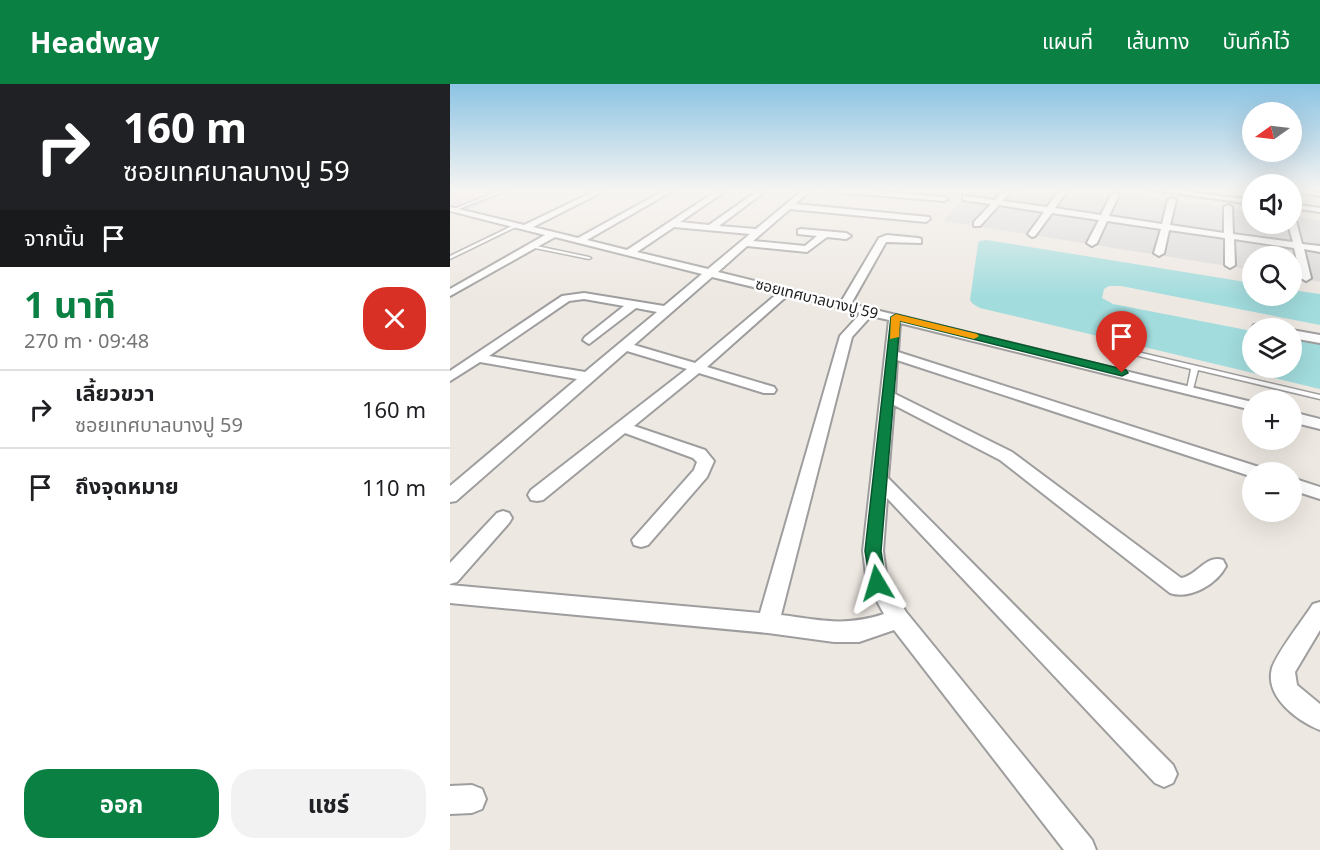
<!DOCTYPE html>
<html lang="th">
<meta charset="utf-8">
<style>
:root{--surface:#fff;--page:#f2f2f2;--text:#202124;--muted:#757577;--line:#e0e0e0;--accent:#0b8043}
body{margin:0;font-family:"Noto Sans","Noto Sans Thai",sans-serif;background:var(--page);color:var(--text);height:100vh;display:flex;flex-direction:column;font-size:22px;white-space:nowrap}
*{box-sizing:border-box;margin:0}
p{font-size:20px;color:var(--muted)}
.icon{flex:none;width:33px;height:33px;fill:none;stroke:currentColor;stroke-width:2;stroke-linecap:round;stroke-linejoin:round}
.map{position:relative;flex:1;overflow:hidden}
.details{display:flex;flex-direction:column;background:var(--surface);width:450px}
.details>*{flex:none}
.top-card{background:#202124;color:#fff;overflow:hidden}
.needle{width:39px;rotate:256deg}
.tools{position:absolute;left:792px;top:18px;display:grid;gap:12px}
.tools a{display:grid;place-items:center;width:60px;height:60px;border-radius:50%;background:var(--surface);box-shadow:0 6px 24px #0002;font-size:30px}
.pin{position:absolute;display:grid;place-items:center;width:51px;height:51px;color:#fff;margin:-62px -26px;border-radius:50% 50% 50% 0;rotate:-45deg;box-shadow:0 0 6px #0007}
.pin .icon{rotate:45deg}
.me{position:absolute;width:66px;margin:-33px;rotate:353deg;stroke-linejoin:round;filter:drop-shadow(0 0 4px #0008)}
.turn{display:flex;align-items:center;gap:21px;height:126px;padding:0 24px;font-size:27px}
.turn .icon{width:78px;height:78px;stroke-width:2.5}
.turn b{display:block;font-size:42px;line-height:51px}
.then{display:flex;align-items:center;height:57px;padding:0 24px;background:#0003;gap:12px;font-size:22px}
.round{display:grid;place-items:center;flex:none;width:63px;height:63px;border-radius:24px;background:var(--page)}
.headline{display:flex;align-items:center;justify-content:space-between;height:102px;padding:0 24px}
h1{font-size:36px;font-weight:700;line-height:45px;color:var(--accent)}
.action{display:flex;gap:12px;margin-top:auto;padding:12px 24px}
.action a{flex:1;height:69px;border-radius:24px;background:var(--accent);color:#fff;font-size:24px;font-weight:700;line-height:69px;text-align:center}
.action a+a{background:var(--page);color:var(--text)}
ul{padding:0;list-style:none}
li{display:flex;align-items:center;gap:18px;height:78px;padding:0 24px;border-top:2px solid var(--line)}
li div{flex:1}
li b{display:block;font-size:22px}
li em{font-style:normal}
header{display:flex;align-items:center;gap:36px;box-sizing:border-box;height:84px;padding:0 30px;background:var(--accent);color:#fff}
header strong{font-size:28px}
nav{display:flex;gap:33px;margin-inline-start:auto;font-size:21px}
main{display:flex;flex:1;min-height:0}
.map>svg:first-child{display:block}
.residential{fill:#dbdada}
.industrial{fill:#e7d4e7}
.water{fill:#a2dcdd}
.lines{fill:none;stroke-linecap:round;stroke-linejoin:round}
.lane-casing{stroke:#9e9e9e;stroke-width:3}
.street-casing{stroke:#9e9e9e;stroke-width:4}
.lane{fill:#fff;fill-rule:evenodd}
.street{fill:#fff;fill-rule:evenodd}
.route{fill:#0b8043;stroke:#07532c;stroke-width:1.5}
.slow{fill:#f59e0b}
.labels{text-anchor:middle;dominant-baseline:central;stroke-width:5;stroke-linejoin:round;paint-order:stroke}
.far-street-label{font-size:15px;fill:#1d1d1d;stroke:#fff}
</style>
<header>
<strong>Headway</strong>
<nav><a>แผนที่</a><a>เส้นทาง</a><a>บันทึกไว้</a></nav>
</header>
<main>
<section class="details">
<div class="top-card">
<div class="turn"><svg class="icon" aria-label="right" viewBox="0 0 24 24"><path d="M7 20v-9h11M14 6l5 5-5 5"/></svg><div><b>160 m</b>ซอยเทศบาลบางปู 59</div></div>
<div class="then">จากนั้น<svg class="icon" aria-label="arrive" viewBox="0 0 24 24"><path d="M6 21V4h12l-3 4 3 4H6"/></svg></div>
</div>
<div class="headline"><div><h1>1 นาที</h1><p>270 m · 09:48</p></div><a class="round" style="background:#d93025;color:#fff"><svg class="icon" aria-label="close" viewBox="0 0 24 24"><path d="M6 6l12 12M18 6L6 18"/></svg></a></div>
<ul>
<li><svg class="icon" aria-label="right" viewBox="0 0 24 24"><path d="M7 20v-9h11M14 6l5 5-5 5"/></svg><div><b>เลี้ยวขวา</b><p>ซอยเทศบาลบางปู 59</p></div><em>160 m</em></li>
<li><svg class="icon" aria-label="arrive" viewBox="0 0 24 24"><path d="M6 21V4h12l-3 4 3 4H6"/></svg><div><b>ถึงจุดหมาย</b></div><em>110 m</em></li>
</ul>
<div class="action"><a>ออก</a><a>แชร์</a></div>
</section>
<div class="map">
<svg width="870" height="766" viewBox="0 0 870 766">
<rect width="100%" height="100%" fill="#eee8e2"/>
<!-- residential -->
<path class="residential" d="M520,106H644L802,127V140H842V132L870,136V198L842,193V172H802V186L494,137Z"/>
<!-- industrial -->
<path class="industrial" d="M0,106H68L18,126L0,122Z"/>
<!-- water -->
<path class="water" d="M537,156L802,199V212H842V206L870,210V241L671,202H659L654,205L652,214L663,220L802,247V284H842V254L870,259V305L530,224L523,220L520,216L528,160L529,157Z"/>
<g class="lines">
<defs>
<path id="lane" d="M52,106H57L4,127L1,126Z
M66,140L70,141L0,175V172Z
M82,161L139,173L141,174L139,175L80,163V162Z
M679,266L870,311V315L748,286L743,305L740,307L738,306L737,305L741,285L677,269L676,268Z"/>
<path id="street" d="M147,106H156L83,143L128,154L215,106H224L137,156L177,166L268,106H277L230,138L259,141L309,106H317L269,142L306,145L353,106H361L345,120L479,133L480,135L476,138L340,125L303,157L355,162L367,152L348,150V146L351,145L396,149L401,152L396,155L377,153L357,168L297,162L268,188L391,218L429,154L437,151L468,154L471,155V159L436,158L401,220L802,318V326L450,239L448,268L812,384L814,388H802V393L800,392L447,276L445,310L562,368L731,494C747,492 756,470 773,476L776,482C767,500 740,516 720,509L550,376L444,321L438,394L723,681L727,690L723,699L714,703L705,699L437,414L433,467L437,497L456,528L642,756L646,766H614L444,546L409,558H384L318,549L0,519V501L310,529L390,252L411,229L338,211L257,283L324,303L326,306L324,309H314L249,289L184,342L255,366L264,377L257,393L198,461L191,463L184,461L182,456L244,386L247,378L243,374L175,349L93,416L87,417L81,416L78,411L81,406L237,285L177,267L6,417L0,418V402L127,295L30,278L0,297V287L112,212L134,209L214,222L252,190L105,153L0,212V205L95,151L0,127V123L74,141ZM224,143L300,150L258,185L187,168ZM262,193L328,209L245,279L184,261ZM134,215L174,222L135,253L133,256L139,260L186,224L207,228L135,288L39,272L119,217ZM421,232L439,236L413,467L417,499L434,530C394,543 371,536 331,531L402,253Z
M382,106H410L494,113L498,115L494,117L386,108Z
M554,106H562L552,117L597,123L610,106H618L605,124L651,131L661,111L665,109L669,111L659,132L712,140L718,116L722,114L726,116L720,141L774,149V123L778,121L782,123L783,150L843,158L838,140H842V134L846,137L852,160L870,162V168L854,165L861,194L856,197L851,194L844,164L784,155L785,181L780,184L775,181V154L719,146L714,169L709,172L704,169L711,145L657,137L647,159L642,162L637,159L649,136L602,129L585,152L582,153L578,150L594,128L549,121L530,142H524V138L541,120L513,116V112L545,116Z
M702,106H722L802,116V120Z
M842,106L870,108V112L842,108Z
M842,120L870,124V128L842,124Z
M811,240L817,244H802L804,241Z
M842,246L870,251V259L842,254Z
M842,328L870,335V345L842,338Z
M842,394L870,403V415L842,406Z
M53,427L59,429L62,434L59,439L7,498L0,500V479L47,429Z
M870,518V546L845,588L847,601L870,620V646C848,637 814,613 822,584C828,567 852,537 863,520Z
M22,701L32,705L36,715L32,725L22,729L0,730V702Z"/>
</defs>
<!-- lane casing -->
<use href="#lane" class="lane-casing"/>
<!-- street casing -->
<use href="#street" class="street-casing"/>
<!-- lane -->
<use href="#lane" class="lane"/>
<!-- street -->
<use href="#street" class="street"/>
</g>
<!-- sky -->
<linearGradient id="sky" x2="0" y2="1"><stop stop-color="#8cc4e4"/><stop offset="0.5" stop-color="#f7f5f2"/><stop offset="1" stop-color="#f7f5f2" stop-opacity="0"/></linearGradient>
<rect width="870" height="213" fill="url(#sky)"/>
<!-- route -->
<path class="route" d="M446,230L676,286L678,289L672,292L450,237L431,467L436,499L433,504L427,507L421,504L415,467L441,233Z"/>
<!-- slow -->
<path class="slow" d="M446,230L527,250L529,252L524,255L450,237L449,253L440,255L441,233Z"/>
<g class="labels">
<!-- far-street labels -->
<g class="far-street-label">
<text transform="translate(367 214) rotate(14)">ซอยเทศบาลบางปู 59</text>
</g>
</g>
</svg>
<div class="tools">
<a><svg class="needle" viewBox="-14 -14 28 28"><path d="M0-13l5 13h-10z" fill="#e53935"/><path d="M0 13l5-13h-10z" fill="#757577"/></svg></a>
<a><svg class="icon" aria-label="sound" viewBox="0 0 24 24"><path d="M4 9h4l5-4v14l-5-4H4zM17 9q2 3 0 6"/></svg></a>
<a><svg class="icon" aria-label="search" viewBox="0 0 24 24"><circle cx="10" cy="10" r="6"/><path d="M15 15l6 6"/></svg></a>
<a><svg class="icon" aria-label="layers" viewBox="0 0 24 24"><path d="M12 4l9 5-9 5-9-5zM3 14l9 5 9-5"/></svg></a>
<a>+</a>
<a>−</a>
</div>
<div class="pin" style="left:672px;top:289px;background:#d93025"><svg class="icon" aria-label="arrive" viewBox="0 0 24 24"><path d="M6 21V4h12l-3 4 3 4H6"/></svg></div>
<svg class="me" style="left:427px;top:499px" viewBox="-20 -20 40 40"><path d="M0-17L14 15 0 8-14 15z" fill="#0b8043" stroke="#fff" stroke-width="4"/></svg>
</div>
</main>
